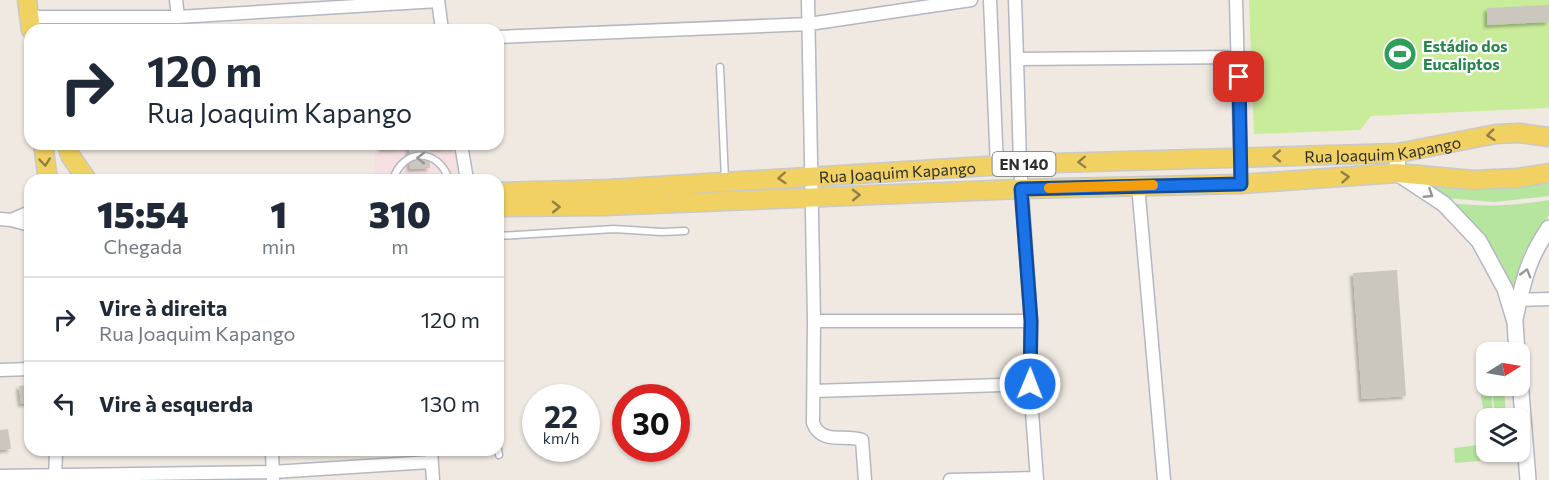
<!DOCTYPE html>
<html lang="pt">
<meta charset="utf-8">
<style>
:root{--surface:#fff;--page:#f6f6f7;--text:#1f2937;--muted:#747a83;--line:#e0e1e3}
body{margin:0;font-family:Commissioner,sans-serif;background:var(--page);color:var(--text);height:100vh;display:flex;flex-direction:column;font-size:22px;white-space:nowrap}
*{box-sizing:border-box;margin:0}
p{font-size:20px;color:var(--muted)}
.icon{flex:none;width:33px;height:33px;fill:none;stroke:currentColor;stroke-width:2;stroke-linecap:round;stroke-linejoin:round}
.map{position:relative;flex:1;overflow:hidden}
.sheet{position:absolute;left:24px;top:174px;width:480px;height:282px;display:flex;flex-direction:column;background:var(--surface);border-radius:18px;box-shadow:0 2px 4px #0004}
.sheet>*{flex:none}
.guide{position:absolute;left:24px;top:24px;width:480px;height:126px;border-radius:18px;box-shadow:0 2px 4px #0004;background:#fff;color:var(--text);overflow:hidden}
.needle{width:39px;rotate:79deg}
.buttons{position:absolute;left:1476px;top:342px;display:grid;gap:12px}
.buttons a{display:grid;place-items:center;width:54px;height:54px;border-radius:12px;background:var(--surface);box-shadow:0 2px 4px #0004;font-size:30px}
.speed{position:absolute;left:522px;top:384px;display:flex;gap:12px;font-size:30px;font-weight:700;text-align:center}
.speed>*{display:grid;place-content:center;width:78px;height:78px;border-radius:50%;background:var(--surface);box-shadow:0 2px 4px #0004;line-height:1}
.speed small{font-size:15px;font-weight:400}
.speed .limit{border:9px solid #d22;background:#fff;color:#111}
.pin{position:absolute;display:grid;place-items:center;width:51px;height:51px;color:#fff;margin:-26px;border-radius:12px;box-shadow:0 3px 9px #0006}
.me{position:absolute;width:66px;margin:-33px;rotate:1deg;stroke-linejoin:round;filter:drop-shadow(0 0 4px #0008)}
.turn{display:flex;align-items:center;gap:21px;height:126px;padding:0 24px;font-size:27px}
.turn .icon{width:78px;height:78px;stroke-width:2.5}
.turn b{display:block;font-size:42px;line-height:51px}
.eta{display:flex;justify-content:space-evenly;align-items:center;height:102px;text-align:center}
.eta b{font-size:36px;font-weight:800;line-height:42px}
ul{padding:0;list-style:none}
li{display:flex;align-items:center;gap:18px;height:84px;padding:0 24px;border-top:2px solid var(--line)}
li div{flex:1}
li b{display:block;font-size:22px}
li em{font-style:normal}
.map>svg:first-child{display:block}
.medical{fill:#f5dfe0}
.green{fill:#b6e59e}
.pitch{fill:#c9ec9a}
.building{fill:#cbc7bf;filter:url(#shadow)}
.lines{fill:none;stroke-linecap:round;stroke-linejoin:round}
.service-casing{stroke:#b4b7c1;stroke-width:9}
.minor-casing{stroke:#b4b7c1;stroke-width:15}
.tertiary-casing{stroke:#b4b7c1;stroke-width:18}
.primary-casing{stroke:#c9c9c9;stroke-width:21}
.service{stroke:#fff;stroke-width:6}
.minor{stroke:#fff;stroke-width:12}
.tertiary{stroke:#fff;stroke-width:15}
.primary{stroke:#f2d163;stroke-width:18}
.oneway{stroke:#908048}
.oneway2{stroke:#969696}
.route-casing{stroke:#114b97;stroke-width:15}
.route{stroke:#1a73e8;stroke-width:10}
.slow{stroke:#f59e0b;stroke-width:10}
.labels{text-anchor:middle;dominant-baseline:central;stroke-width:4.5;stroke-linejoin:round;paint-order:stroke}
.shield{fill:#fff;stroke:#6d6d6d;stroke-width:1.5}
.shield-label{font-size:15px;font-weight:bold;fill:#2e2e2e}
.leisure-label{font-size:16px;font-weight:bold;fill:#27864d;stroke:#fff;text-anchor:start}
.street-label{font-size:16px;fill:#2e2e2e;stroke:#fff}
</style>
<div class="map">
<svg width="1549" height="480" viewBox="0 0 1549 480">
<defs>
<filter id="shadow"><feDropShadow dx="-3" dy="3" stdDeviation="1.5" flood-color="#0004"/></filter>
</defs>
<rect width="100%" height="100%" fill="#efe9e1"/>
<!-- medical -->
<path class="medical" d="M374,144H462L465,174L375,178Z"/>
<!-- green -->
<path class="green" d="M1424,181L1499,188L1549,184V196L1494,202L1446,198Z
M1549,200V215L1524,253L1512,291L1508,288C1504,253 1475,226 1449,203C1483,207 1516,206 1549,200Z
M1486,362V386H1491L1493,418L1486,419C1480,400 1478,381 1486,362Z
M1492,386H1504L1506,418H1495Z
M1478,445L1480,461L1455,463L1454,448Z"/>
<!-- pitch -->
<path class="pitch" d="M1249,0H1549V108L1371,116L1360,130L1254,134Z"/>
<!-- building -->
<path class="building" d="M1549,5V22L1487,25V8Z
M382,144H456V148L429,149L430,168L410,169L409,148L382,149Z
M1397,270L1406,396L1362,399L1353,273Z
M30,385V403L21,404L19,386Z
M8,429L11,449L0,450V430Z"/>
<g class="lines">
<defs>
<path id="service" d="M720,67L725,180
M393,180C403,147 439,148 449,180
M498,236L614,229L662,232L685,231
M498,371V378
M498,449L499,455"/>
<path id="minor" d="M176,0L178,17
M438,0L442,30
M808,0L814,321L813,423C821,445 845,434 862,440L865,480
M990,0L997,167
M1015,0L1017,59
M1236,0L1241,184
M28,17H178L438,1
M498,37L809,24L971,0
M461,144L467,180
M1138,185L1164,480
M0,219L11,220L30,225
M11,220L30,212
M1519,300L1549,299
M814,321H1031
M0,370L30,369
M814,391L1030,384
M272,450L273,479
M431,450L433,480
M0,476L273,472L430,462
M55,480L56,450
M950,480L1036,478
M1037,480L1030,384L1031,321L1020,164L1017,59L1238,57"/>
<path id="tertiary" d="M1398,153L1397,173L1444,204L1479,241L1505,289L1515,322L1517,352
M1515,319C1523,282 1527,260 1549,228
M1520,380L1528,480"/>
<g id="primary">
<path d="M27,0L31,30"/>
<path d="M43,144L48,180"/>
<path d="M67,144L70,155L87,180"/>
<path id="s1" d="M498,192L609,189L1020,164L1398,153L1496,134L1519,133L1549,137"/>
<path d="M498,207L604,206L1021,189L1241,184L1397,173L1473,180L1517,178L1549,173"/>
</g>
</defs>
<!-- service casing -->
<use href="#service" class="service-casing"/>
<!-- minor casing -->
<use href="#minor" class="minor-casing"/>
<!-- tertiary casing -->
<use href="#tertiary" class="tertiary-casing"/>
<!-- primary casing -->
<use href="#primary" class="primary-casing"/>
<!-- service -->
<use href="#service" class="service"/>
<!-- minor -->
<use href="#minor" class="minor"/>
<!-- tertiary -->
<use href="#tertiary" class="tertiary"/>
<!-- primary -->
<use href="#primary" class="primary"/>
</g>
<!-- one-way arrows -->
<defs><path id="oneway-chevron" d="M-2-3.5L2.5 0L-2 3.5" fill="none" stroke-width="1.6" stroke-linecap="round" stroke-linejoin="round" transform="scale(1.5)"/></defs>
<g class="oneway">
<use href="#oneway-chevron" transform="translate(1491 135) rotate(174)"/>
<use href="#oneway-chevron" transform="translate(1277 156) rotate(179)"/>
<use href="#oneway-chevron" transform="translate(45 162) rotate(84)"/>
<use href="#oneway-chevron" transform="translate(1082 162) rotate(178)"/>
<use href="#oneway-chevron" transform="translate(1345 177) rotate(-4)"/>
<use href="#oneway-chevron" transform="translate(782 178) rotate(177)"/>
<use href="#oneway-chevron" transform="translate(856 195) rotate(-1)"/>
<use href="#oneway-chevron" transform="translate(556 207) rotate(-1)"/>
</g>
<g class="oneway2">
<use href="#oneway-chevron" transform="translate(421 158) rotate(-179)"/>
<use href="#oneway-chevron" transform="translate(1429 194) rotate(33)"/>
<use href="#oneway-chevron" transform="translate(1526 273) rotate(-74)"/>
</g>
<g class="lines">
<defs>
<path id="route" d="M1030,384L1031,321L1021,189L1241,184L1239,77"/>
</defs>
<!-- route casing -->
<use href="#route" class="route-casing"/>
<!-- route -->
<use href="#route" class="route"/>
<!-- slow -->
<path class="slow" d="M1049,188L1153,185"/>
</g>
<!-- icons -->
<defs>
<symbol id="stadium-disc" viewBox="-11 -11 22 22"><circle r="9.5" fill="#2e9e5b" stroke="#fff"/><path d="M0-5a6.5 5 0 1 0 0 10a6.5 5 0 1 0 0-10ZM-3.5-1.8h7v3.6h-7Z" fill="#fff"/></symbol>
</defs>
<g fill-rule="evenodd">
<use href="#stadium-disc" x="1381" y="35" width="38" height="38"/>
</g>
<g class="labels">
<!-- shield labels -->
<rect class="shield" x="992.5" y="152" width="63" height="24" rx="4.5"/>
<g class="shield-label">
<text x="1024" y="164">EN 140</text>
</g>
<!-- leisure labels -->
<g class="leisure-label">
<text x="1423" y="45">Estádio dos<tspan x="1423" dy="18">Eucaliptos</tspan></text>
</g>
<!-- street labels -->
<g class="street-label">
<text stroke="none"><textPath href="#s1" startOffset="886">Rua Joaquim Kapango</textPath></text>
<text stroke="none"><textPath href="#s1" startOffset="400">Rua Joaquim Kapango</textPath></text>
</g>
</g>
</svg>
<div class="buttons">
<a><svg class="needle" viewBox="-14 -14 28 28"><path d="M0-13l5 13h-10z" fill="#e53935"/><path d="M0 13l5-13h-10z" fill="#747a83"/></svg></a>
<a><svg class="icon" aria-label="layers" viewBox="0 0 24 24"><path d="M12 4l9 5-9 5-9-5zM3 14l9 5 9-5"/></svg></a>
</div>
<div class="speed"><div>22<small>km/h</small></div><div class="limit">30</div></div>
<div class="pin" style="left:1239px;top:77px;background:#d93025"><svg class="icon" aria-label="arrive" viewBox="0 0 24 24"><path d="M6 21V4h12l-3 4 3 4H6"/></svg></div>
<svg class="me" style="left:1030px;top:384px" viewBox="-20 -20 40 40"><circle r="17" fill="#1a73e8" stroke="#fff" stroke-width="3"/><path d="M0-11L8 9 0 5-8 9z" fill="#fff"/></svg>
<div class="guide">
<div class="turn"><svg class="icon" aria-label="right" viewBox="0 0 24 24"><path d="M7 20v-9h11M14 6l5 5-5 5"/></svg><div><b>120 m</b>Rua Joaquim Kapango</div></div>
</div>
<section class="sheet">
<div class="eta">
<div><b>15:54</b><p>Chegada</p></div>
<div><b>1</b><p>min</p></div>
<div><b>310</b><p>m</p></div>
</div>
<ul>
<li><svg class="icon" aria-label="right" viewBox="0 0 24 24"><path d="M7 20v-9h11M14 6l5 5-5 5"/></svg><div><b>Vire à direita</b><p>Rua Joaquim Kapango</p></div><em>120 m</em></li>
<li><svg class="icon" aria-label="left" viewBox="0 0 24 24"><path d="M17 20v-9H6M10 6l-5 5 5 5"/></svg><div><b>Vire à esquerda</b></div><em>130 m</em></li>
</ul>
</section>
</div>
